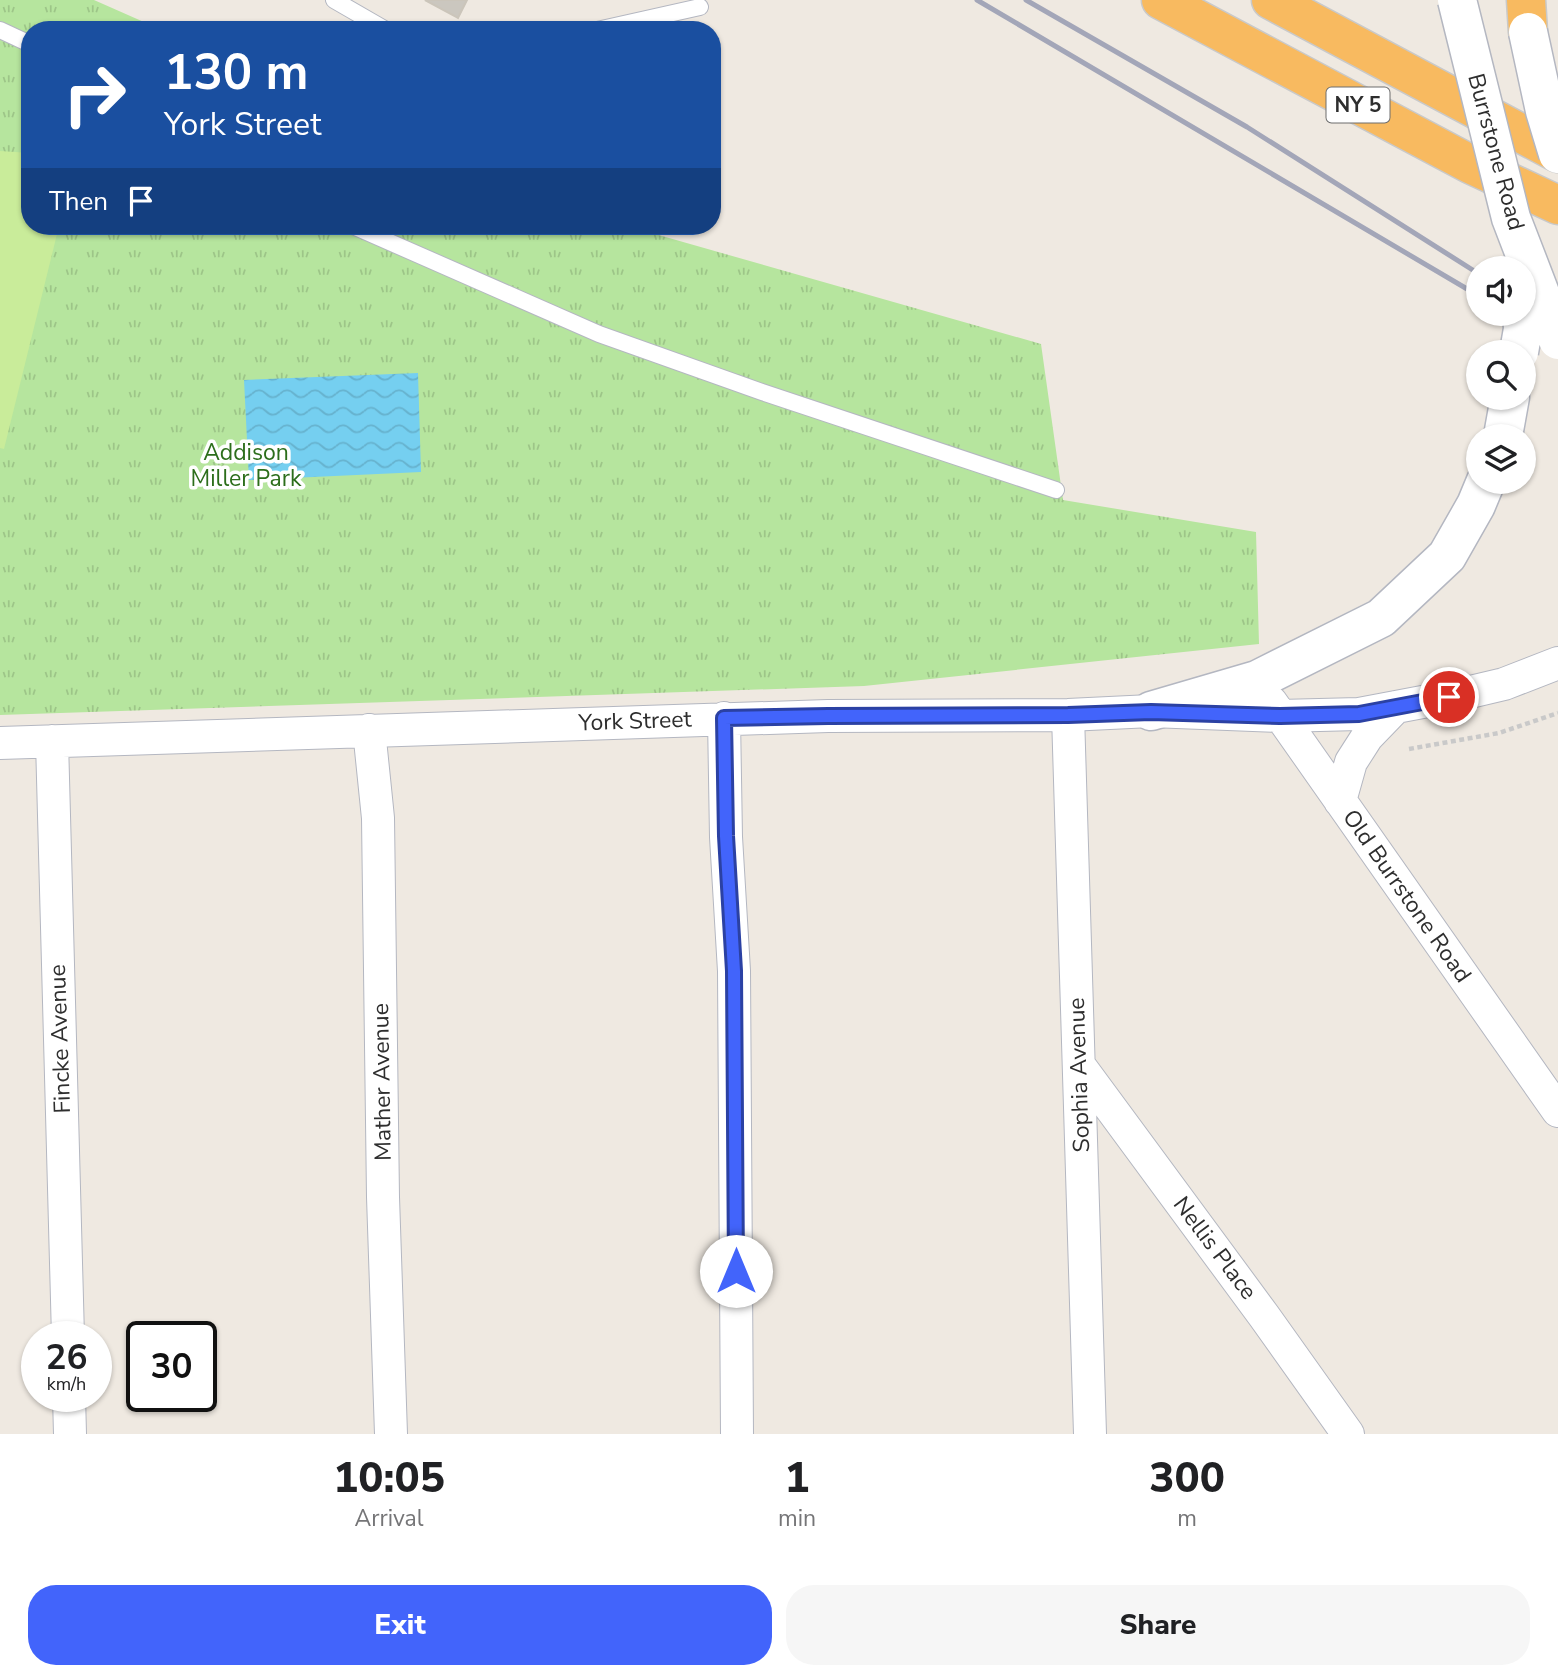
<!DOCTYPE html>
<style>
:root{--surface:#fff;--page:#f6f6f6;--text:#202124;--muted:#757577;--accent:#4264fb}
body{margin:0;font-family:"Nunito Sans",sans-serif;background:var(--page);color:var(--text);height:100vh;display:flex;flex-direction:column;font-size:26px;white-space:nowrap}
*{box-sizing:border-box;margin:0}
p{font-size:23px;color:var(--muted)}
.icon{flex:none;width:38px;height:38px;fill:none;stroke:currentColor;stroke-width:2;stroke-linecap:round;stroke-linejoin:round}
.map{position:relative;height:1434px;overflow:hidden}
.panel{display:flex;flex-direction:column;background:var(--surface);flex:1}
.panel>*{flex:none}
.hud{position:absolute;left:21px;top:21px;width:700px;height:214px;border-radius:28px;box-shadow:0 2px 5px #0004;background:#1a4fa0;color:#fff;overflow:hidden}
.buttons{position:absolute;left:1466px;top:256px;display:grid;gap:14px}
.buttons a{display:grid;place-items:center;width:70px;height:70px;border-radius:50%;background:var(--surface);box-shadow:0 2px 5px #0004;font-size:35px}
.speed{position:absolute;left:21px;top:1321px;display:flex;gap:14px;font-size:35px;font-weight:700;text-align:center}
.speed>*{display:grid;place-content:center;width:91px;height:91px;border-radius:50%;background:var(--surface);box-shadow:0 2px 5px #0004;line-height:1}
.speed small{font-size:18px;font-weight:400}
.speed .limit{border:4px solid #111;border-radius:10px;background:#fff;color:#111}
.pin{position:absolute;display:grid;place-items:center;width:60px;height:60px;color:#fff;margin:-30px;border:4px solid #fff;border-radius:50%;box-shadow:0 2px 7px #0007}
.me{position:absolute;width:77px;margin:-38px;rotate:0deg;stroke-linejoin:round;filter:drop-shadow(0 0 5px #0008)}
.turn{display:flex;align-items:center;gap:24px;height:147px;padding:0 28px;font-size:32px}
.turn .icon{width:91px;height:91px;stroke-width:2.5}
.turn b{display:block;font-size:49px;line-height:60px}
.then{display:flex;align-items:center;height:66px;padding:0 28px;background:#0003;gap:14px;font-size:26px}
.eta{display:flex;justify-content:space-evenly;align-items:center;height:119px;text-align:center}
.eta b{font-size:42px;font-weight:800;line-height:49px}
.action{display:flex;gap:14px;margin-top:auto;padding:14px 28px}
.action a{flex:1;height:80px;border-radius:28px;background:var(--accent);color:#fff;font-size:28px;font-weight:800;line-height:80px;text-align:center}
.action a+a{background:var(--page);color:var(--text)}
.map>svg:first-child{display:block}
.park{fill:url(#park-tufts)}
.pitch{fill:#c9ec9a}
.water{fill:url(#water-waves)}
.building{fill:#cbc7bf;stroke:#cbc5ba;stroke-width:2}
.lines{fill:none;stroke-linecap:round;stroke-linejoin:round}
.service-casing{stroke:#b4b7c1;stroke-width:18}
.minor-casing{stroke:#b4b7c1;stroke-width:34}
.tertiary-casing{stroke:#b4b7c1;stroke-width:41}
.trunk-casing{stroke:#c9c9c9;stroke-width:41}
.path{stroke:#c9c9c9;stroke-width:4.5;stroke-dasharray:5 3.5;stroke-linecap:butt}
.service{stroke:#fff;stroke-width:16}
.minor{stroke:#fff;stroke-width:32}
.tertiary{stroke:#fff;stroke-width:38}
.trunk{stroke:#f8ba60;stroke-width:38}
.rail{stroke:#a3a6b8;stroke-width:5}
.tertiary-bridge-casing{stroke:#b4b7c1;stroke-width:41;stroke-linecap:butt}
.tertiary-bridge{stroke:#fff;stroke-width:38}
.route-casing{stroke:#2b41a3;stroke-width:18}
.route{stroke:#4264fb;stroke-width:12}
.labels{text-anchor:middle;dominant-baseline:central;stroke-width:7;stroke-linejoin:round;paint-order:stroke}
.shield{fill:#fff;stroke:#6d6d6d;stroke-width:2}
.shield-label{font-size:21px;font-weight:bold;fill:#2e2e2e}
.street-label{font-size:23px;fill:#2e2e2e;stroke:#fff}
.park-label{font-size:23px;fill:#2c6e1b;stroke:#fff}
</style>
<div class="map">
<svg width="1558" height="1434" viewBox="0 0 1558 1434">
<defs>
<pattern id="park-tufts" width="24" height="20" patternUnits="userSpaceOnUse" patternTransform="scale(1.75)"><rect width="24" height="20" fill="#b6e59e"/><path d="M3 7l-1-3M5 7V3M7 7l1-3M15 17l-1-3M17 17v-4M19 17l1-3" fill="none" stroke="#9dc588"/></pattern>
<pattern id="water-waves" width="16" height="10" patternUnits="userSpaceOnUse" patternTransform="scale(1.75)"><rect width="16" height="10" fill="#75cff0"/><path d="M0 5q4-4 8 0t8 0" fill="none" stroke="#66b2ce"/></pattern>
</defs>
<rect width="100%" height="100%" fill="#efe9e1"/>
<!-- park -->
<path class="park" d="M0,0H94L162,30H30V226H627L1041,344L1063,500L1256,532L1259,644L864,686L0,715Z"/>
<!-- pitch -->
<path class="pitch" d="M0,151L30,153V226H59L4,449L0,448Z"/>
<!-- water -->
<path class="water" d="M418,373L421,472L249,480L244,380Z"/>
<!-- building -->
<path class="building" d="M425,0H467L458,18Z"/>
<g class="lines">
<defs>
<path id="service" d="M334,0L386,30
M0,30L30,44
M597,30L700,7
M353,226L599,334L762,392L1056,490"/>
<path id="minor" d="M1271,702L1558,1111
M1068,715L1090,1434
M724,718L726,837L734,971L737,1434
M369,730L378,818L383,1197L391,1434
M52,741L68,1337
M0,743L828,716L1068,715L1151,711L1280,716L1359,714L1449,697L1504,684L1558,663
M1340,801L1351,762L1367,737L1396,707
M1079,1065L1264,1316L1348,1434
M69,1396L70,1434"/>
<path id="tertiary" d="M1503,436L1510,397
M1151,711L1257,680L1381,618L1447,556L1476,505L1486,481"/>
<path id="trunk" d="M1161,0L1470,164L1558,205
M1271,0L1558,153
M1526,0L1528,32"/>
</defs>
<!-- service casing -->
<use href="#service" class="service-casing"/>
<!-- minor casing -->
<use href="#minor" class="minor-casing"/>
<!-- tertiary casing -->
<use href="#tertiary" class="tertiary-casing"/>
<!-- trunk casing -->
<use href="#trunk" class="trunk-casing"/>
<!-- path -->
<path class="path" d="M1409,749L1499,733L1558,713"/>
<!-- service -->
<use href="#service" class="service"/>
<!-- minor -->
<use href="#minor" class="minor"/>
<!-- tertiary -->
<use href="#tertiary" class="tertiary"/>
<!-- trunk -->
<use href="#trunk" class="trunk"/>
<!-- rail -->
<path class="rail" d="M977,0L1479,296
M1026,0L1247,127L1479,274
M1524,304L1558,326
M1508,313L1558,344"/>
<defs>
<path id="tertiary-bridge" d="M1457,0L1511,218L1558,340
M1528,32L1545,111L1558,154
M1519,352L1523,329L1522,313"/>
</defs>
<!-- tertiary-bridge casing -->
<use href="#tertiary-bridge" class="tertiary-bridge-casing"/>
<!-- tertiary-bridge -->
<use href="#tertiary-bridge" class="tertiary-bridge"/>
</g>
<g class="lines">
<defs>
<path id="route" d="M736,1271L734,971L726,836L724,718L828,716L1068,715L1151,712L1280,716L1359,714L1449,697"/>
</defs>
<!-- route casing -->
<use href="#route" class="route-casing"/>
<!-- route -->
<use href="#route" class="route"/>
</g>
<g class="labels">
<!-- shield labels -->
<rect class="shield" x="1326.5" y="87.5" width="63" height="35" rx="5"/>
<g class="shield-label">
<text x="1358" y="105">NY 5</text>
</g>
<!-- street labels -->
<g class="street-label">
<text transform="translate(1496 152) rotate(75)">Burrstone Road</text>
<text transform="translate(635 721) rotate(-2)">York Street</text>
<text transform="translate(1407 896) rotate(55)">Old Burrstone Road</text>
<text transform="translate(60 1039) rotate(-92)">Fincke Avenue</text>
<text transform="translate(1079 1075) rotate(-92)">Sophia Avenue</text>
<text transform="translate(382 1082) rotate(-91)">Mather Avenue</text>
<text transform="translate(1215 1248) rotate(53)">Nellis Place</text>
</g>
<!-- park labels -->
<g class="park-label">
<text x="246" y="452">Addison<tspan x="246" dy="26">Miller Park</tspan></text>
</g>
</g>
</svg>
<div class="buttons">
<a><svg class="icon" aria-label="sound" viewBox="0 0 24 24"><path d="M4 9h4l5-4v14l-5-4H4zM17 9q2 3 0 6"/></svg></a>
<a><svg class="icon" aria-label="search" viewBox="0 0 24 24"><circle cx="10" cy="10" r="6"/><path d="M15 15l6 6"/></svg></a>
<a><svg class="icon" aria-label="layers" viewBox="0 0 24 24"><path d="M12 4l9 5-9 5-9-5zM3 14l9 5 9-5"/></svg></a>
</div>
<div class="speed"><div>26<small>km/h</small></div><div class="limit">30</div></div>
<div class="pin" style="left:1449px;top:697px;background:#d93025"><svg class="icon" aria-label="arrive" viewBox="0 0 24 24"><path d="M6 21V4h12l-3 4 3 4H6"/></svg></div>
<svg class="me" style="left:736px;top:1271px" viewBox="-20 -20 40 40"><circle r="19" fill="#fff"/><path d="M0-13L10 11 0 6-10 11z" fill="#4264fb"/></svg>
<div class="hud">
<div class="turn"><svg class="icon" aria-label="right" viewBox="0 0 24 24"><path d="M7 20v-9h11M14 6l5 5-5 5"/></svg><div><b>130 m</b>York Street</div></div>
<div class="then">Then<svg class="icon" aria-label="arrive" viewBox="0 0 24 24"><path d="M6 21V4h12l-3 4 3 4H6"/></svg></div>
</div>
</div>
<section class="panel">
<div class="eta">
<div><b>10:05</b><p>Arrival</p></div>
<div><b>1</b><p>min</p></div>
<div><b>300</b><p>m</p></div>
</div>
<div class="action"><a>Exit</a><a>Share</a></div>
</section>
